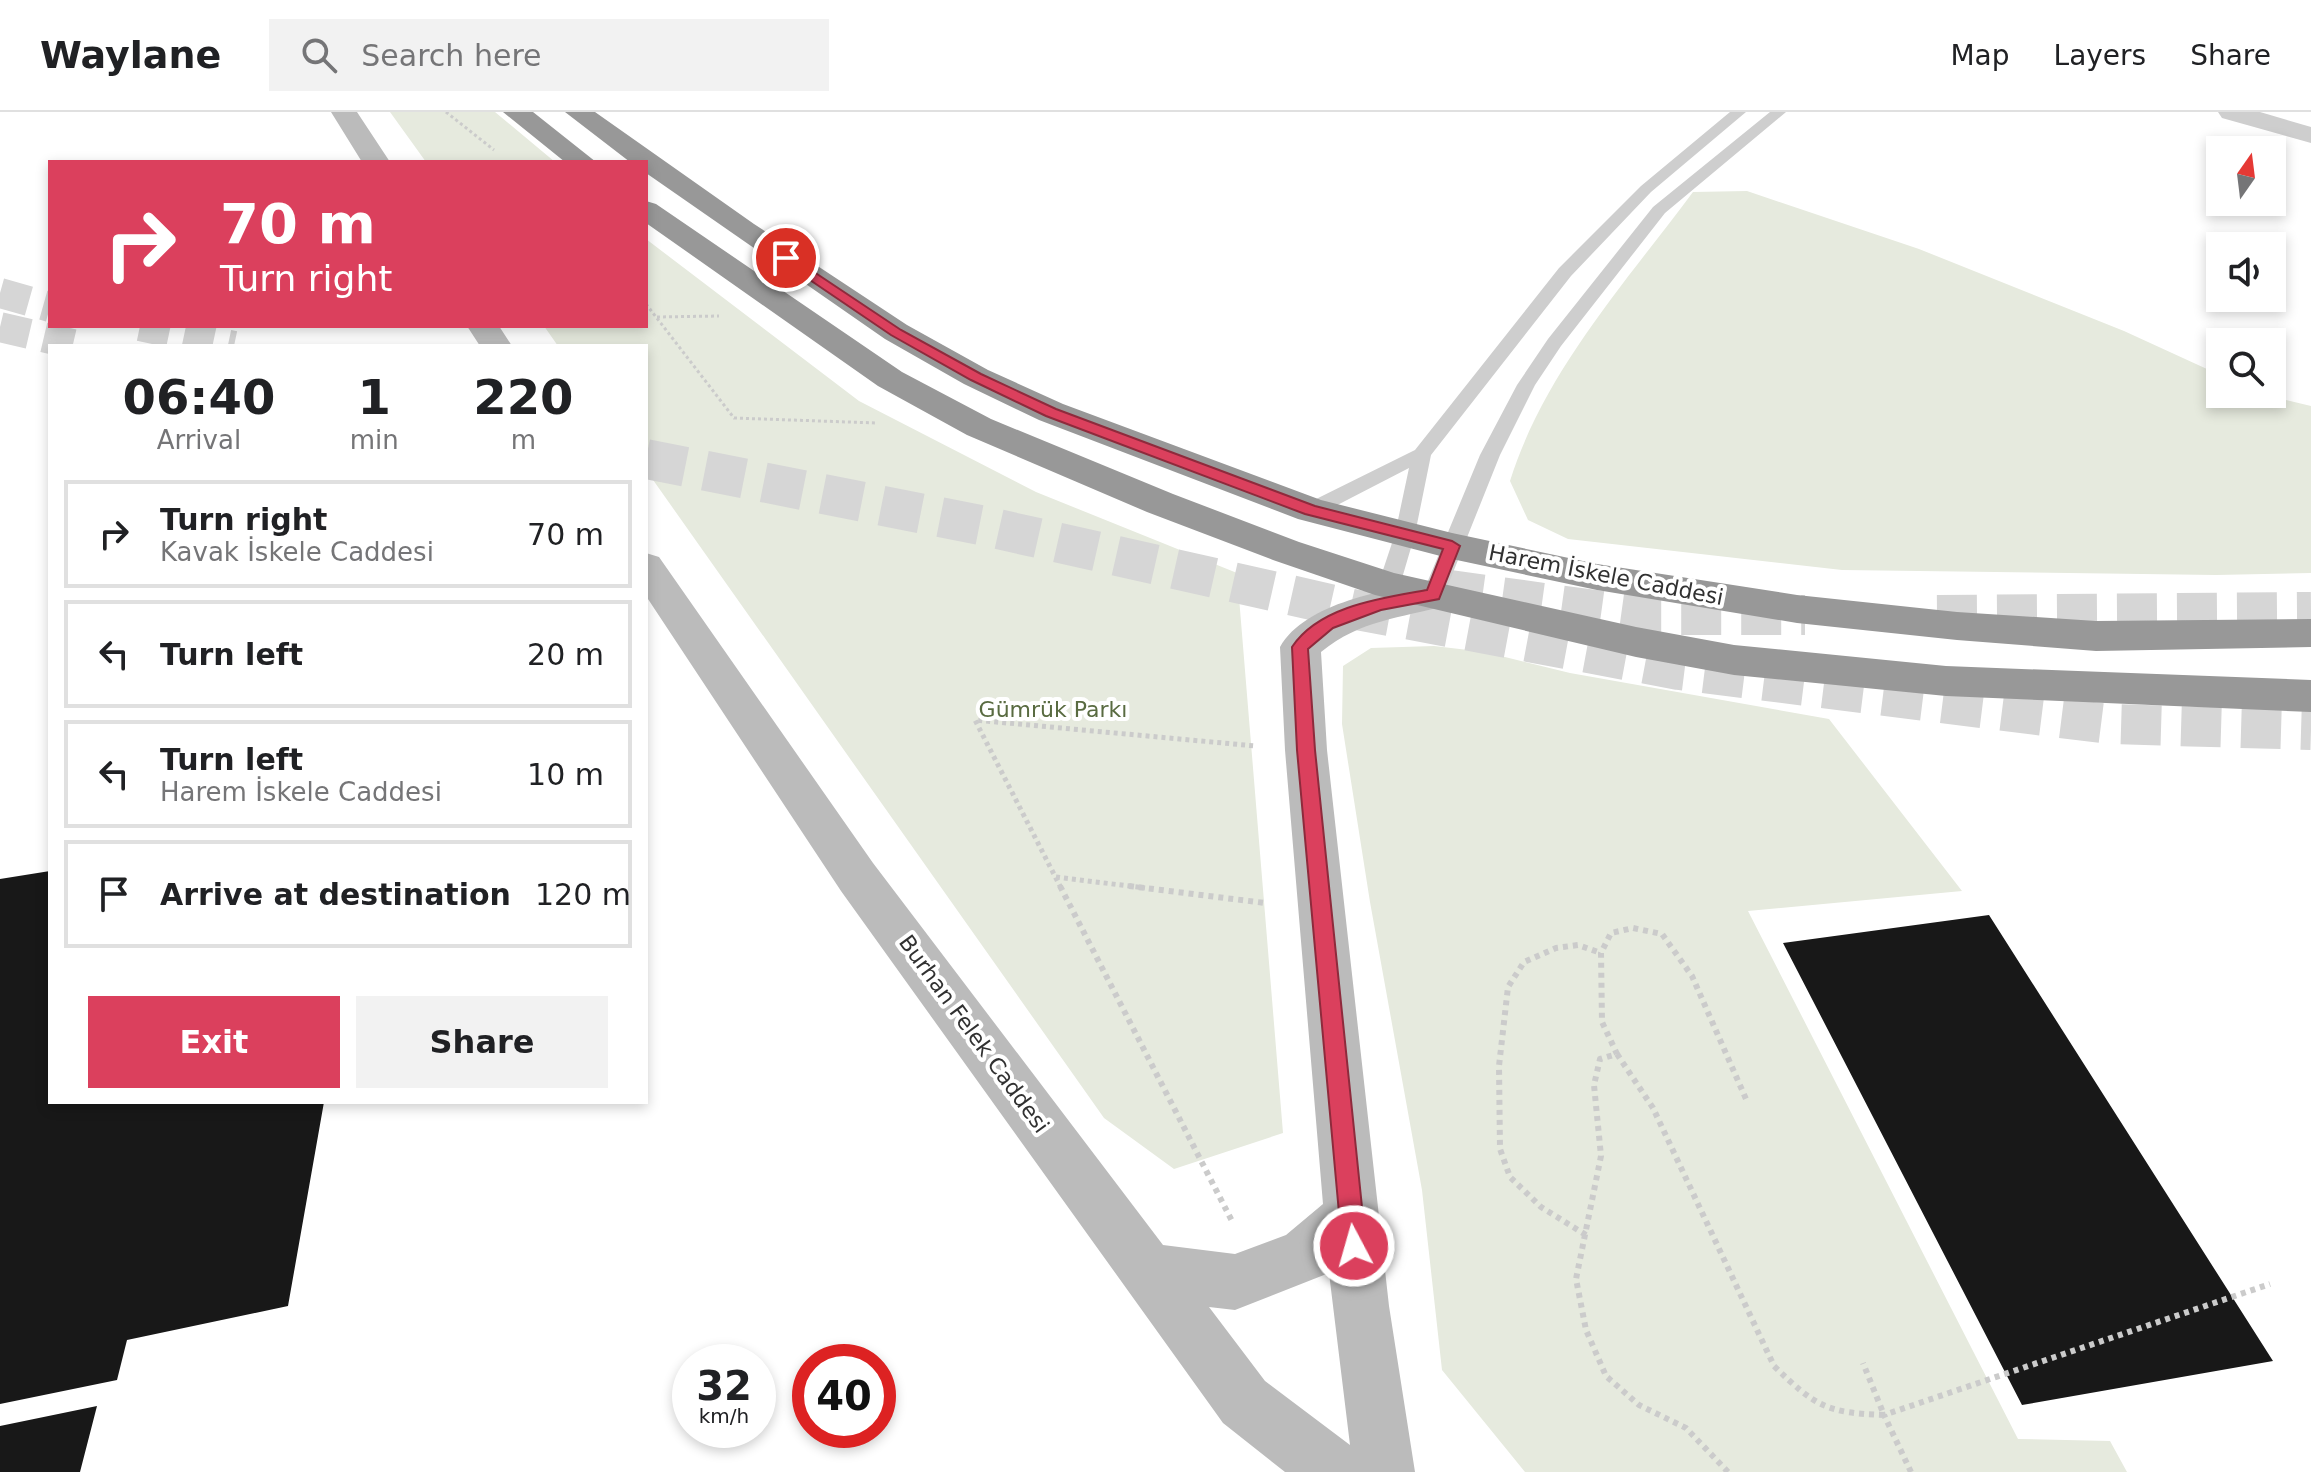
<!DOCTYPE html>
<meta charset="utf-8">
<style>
:root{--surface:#fff;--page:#f2f2f2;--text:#202124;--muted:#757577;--line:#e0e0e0;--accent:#db405d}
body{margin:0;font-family:"DejaVu Sans",sans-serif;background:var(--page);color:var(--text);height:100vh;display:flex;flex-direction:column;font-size:30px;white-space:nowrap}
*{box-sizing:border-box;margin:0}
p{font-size:26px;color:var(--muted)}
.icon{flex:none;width:44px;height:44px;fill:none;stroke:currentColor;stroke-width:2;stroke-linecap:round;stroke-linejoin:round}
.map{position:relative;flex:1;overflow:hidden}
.drawer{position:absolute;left:48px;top:232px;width:600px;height:760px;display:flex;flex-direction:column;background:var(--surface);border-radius:0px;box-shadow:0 4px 12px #0003}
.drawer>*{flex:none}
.hud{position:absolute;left:48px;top:48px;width:600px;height:168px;border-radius:0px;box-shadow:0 4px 12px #0003;background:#db405d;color:#fff;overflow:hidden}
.needle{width:52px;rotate:14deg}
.controls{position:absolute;left:2206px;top:24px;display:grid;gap:16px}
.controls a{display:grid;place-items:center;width:80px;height:80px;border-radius:0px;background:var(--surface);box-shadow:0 4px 12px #0003;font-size:40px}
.speed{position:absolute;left:672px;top:1232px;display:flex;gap:16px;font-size:40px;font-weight:700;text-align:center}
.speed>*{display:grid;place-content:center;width:104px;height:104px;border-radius:50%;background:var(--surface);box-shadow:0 4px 12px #0003;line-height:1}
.speed small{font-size:20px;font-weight:400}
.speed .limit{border:12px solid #d22;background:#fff;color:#111}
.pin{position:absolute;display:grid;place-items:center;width:68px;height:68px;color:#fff;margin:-34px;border:4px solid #fff;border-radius:50%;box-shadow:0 2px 8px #0007}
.me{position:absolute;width:88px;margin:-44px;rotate:354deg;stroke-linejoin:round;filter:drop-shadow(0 0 6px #0008)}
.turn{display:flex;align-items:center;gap:28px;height:168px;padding:0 40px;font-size:36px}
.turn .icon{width:104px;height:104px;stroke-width:2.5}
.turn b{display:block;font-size:56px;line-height:68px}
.eta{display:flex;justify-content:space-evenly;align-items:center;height:136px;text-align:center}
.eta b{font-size:48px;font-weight:700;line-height:56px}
.cta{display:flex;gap:16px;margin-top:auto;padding:16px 40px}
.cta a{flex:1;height:92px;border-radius:0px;background:var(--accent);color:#fff;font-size:32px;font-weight:700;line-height:92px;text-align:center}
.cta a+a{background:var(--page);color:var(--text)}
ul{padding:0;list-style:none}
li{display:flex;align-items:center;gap:24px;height:108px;margin:0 16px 12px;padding:0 24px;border:4px solid var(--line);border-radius:0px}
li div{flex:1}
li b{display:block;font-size:30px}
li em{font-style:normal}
header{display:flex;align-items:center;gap:48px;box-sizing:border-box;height:112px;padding:0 40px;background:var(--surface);border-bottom:2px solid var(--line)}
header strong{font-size:38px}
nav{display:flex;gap:44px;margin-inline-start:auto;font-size:28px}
.search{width:560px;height:72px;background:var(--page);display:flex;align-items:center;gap:20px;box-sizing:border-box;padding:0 28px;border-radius:0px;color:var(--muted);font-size:30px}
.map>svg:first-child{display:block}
.green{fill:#e6eade}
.building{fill:#181818}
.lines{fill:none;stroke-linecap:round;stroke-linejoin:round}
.highway-tunnel-far1{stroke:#d6d6d6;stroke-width:30;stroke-dasharray:30 15;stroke-linecap:butt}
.highway-tunnel{stroke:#d6d6d6;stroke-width:40;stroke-dasharray:40 20;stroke-linecap:butt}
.path-far2{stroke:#cbcbcb;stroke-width:3;stroke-dasharray:3 3;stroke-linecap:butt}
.path-far1{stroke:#cbcbcb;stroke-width:5;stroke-dasharray:4 4;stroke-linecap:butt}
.path{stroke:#cbcbcb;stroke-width:6;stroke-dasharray:5 5;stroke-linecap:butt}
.lane{fill:#cecece;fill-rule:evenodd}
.street{fill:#cecece;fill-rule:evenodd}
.secondary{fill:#bbb;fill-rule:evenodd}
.highway{fill:#989898;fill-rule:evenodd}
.route{fill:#db405d;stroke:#8e2a3c;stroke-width:2}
.labels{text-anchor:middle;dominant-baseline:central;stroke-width:8;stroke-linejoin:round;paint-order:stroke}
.street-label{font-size:22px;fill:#313131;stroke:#fff}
.park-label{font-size:22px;fill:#596b41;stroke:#fff}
</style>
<header>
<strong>Waylane</strong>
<div class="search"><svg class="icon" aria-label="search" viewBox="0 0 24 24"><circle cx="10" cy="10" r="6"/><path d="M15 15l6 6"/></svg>Search here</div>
<nav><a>Map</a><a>Layers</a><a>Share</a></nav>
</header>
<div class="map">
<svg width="2311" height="1360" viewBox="0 0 2311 1360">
<rect width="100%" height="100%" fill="#fff"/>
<!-- green -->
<path class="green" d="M390,0H495L555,50H426Z
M1747,79L1919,137L2124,219L2220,263V282H2261L2311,294V461L2216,463L1842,458L1568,427L1528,408L1510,369C1544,260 1626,170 1693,80Z
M646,127L859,289L1036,380L1237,461L1283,1021L1174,1057L1104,1006L646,358V234H558L544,214H646Z
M1434,534L1485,540L1570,561L1829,607L1962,779L1748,799L2018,1327L2110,1329L2127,1360H1525L1442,1258L1422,1078L1370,790L1342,612L1343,554L1371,536Z"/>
<!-- building -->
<path class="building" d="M50,759V990H324L288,1194L127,1228L117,1268L0,1292V767Z
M1989,803L2273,1249L2022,1293L1783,831Z
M97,1294L80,1360H0V1314Z"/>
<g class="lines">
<!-- highway-tunnel-far1 -->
<path class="highway-tunnel-far1" d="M0,181L50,195
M140,214L234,234
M0,215L81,234"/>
<!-- highway-tunnel -->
<path class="highway-tunnel" d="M646,347L980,413L1352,497L1679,558L2109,612L2311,618
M1443,477L1631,503H1805
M1937,503L2311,500"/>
<!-- path-far2 -->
<path class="path-far2" d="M446,0L494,38
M646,192L734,306L877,311
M657,205L719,204"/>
<!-- path-far1 -->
<path class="path-far1" d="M1056,765L1145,776
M1061,776L975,608L1255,634"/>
<!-- path -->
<path class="path" d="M1060,774L1233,1111
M1129,774L1265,791
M1617,942L1653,996L1774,1254C1815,1294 1826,1301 1884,1303L1863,1251
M1586,1123L1541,1095L1510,1065L1500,1037L1499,954L1508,875L1524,850L1556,836L1578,833L1601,841
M1728,1360L1686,1316L1639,1293L1606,1264L1586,1218L1576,1167L1601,1044L1594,973L1600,947L1617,942L1602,910L1601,841L1611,821L1633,816L1662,822L1692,864L1746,987
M1911,1360L1884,1303L2270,1172"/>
<!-- lane -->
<path class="lane" d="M1730,0H1746L1651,80L1571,164L1431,343L1415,422L1400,473L1396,478H1382L1378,473L1395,422L1409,356L1318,403H1304L1301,398L1304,393L1415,338L1559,156L1641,74Z
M1770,0H1786L1665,101L1561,234L1535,273L1500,343L1444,483L1441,488H1425L1422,483L1480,343L1517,273L1548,227L1653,95Z"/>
<!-- street -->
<path class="street" d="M2218,0H2260L2311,15V31L2222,6Z"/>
<!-- secondary -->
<path class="secondary" d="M331,0H357L390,50H362Z
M467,214H499L512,234H480Z
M646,441L659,445L873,751L1163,1133L1235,1142L1286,1123L1323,1092L1285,638L1280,535C1306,490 1386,478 1433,469L1447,473L1452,483L1447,493C1399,507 1362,507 1321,540L1327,638L1389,1194L1415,1360H1285L1223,1311L841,779L646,484ZM1329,1161L1350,1333L1265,1269L1209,1195L1235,1198Z"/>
<!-- highway -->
<path class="highway" d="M503,0H533L596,50H565Z
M565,0H595L754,112L907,213L988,258L1063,292L1321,388L1452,421L1597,452L1797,483L1957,500L2096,509L2311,507V535L2096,539L1957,528L1797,511L1597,478L1452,447L1298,407L1039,308L964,272L885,227L646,61V50H630Z
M646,89L656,92L902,260L991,307L1173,382L1299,430L1394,461L1636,515L1734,533L1946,554L2311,568V600L1946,584L1734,563L1636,545L1375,483L1273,448L1147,400L967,323L878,274L646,111Z"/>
</g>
<!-- route -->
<path class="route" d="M782,144H790L901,218L981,262L1056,297L1315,394L1452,429L1460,434L1439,487L1381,498L1333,516L1308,537L1315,638L1366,1134L1362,1142L1354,1146L1346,1142L1342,1134L1297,638L1292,535C1319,494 1382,486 1427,478L1443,437L1305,402L1046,304L971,268L891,223L782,149Z"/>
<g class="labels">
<!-- street labels -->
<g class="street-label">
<text transform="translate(1606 463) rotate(11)">Harem İskele Caddesi</text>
<text transform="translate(974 922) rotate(54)">Burhan Felek Caddesi</text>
</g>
<!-- park labels -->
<g class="park-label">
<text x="1053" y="597">Gümrük Parkı</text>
</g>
</g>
</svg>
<div class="controls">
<a><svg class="needle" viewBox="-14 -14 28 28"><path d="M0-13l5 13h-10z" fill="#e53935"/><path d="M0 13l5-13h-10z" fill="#757577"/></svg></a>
<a><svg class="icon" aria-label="sound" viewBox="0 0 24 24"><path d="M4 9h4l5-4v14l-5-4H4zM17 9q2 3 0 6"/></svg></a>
<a><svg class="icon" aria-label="search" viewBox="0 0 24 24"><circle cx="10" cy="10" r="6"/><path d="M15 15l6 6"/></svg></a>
</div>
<div class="speed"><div>32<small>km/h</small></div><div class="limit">40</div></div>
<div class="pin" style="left:786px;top:146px;background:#d93025"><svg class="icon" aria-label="arrive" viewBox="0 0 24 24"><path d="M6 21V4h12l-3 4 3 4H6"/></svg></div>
<svg class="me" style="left:1354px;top:1134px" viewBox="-20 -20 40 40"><circle r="17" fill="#db405d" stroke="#fff" stroke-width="3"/><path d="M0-11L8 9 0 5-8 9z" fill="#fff"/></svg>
<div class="hud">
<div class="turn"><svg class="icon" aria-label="right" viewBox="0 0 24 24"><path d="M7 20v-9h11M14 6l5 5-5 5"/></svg><div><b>70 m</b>Turn right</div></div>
</div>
<section class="drawer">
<div class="eta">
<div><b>06:40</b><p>Arrival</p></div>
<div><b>1</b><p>min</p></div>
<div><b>220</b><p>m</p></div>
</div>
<ul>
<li><svg class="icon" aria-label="right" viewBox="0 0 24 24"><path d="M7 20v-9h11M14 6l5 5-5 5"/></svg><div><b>Turn right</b><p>Kavak İskele Caddesi</p></div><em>70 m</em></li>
<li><svg class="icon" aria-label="left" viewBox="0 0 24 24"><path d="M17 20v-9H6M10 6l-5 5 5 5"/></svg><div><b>Turn left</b></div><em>20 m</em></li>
<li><svg class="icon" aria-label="left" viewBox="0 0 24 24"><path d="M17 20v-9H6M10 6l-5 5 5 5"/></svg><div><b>Turn left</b><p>Harem İskele Caddesi</p></div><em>10 m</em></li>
<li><svg class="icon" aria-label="arrive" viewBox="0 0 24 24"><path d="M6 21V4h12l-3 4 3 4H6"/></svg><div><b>Arrive at destination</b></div><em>120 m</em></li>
</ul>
<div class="cta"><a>Exit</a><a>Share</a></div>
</section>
</div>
